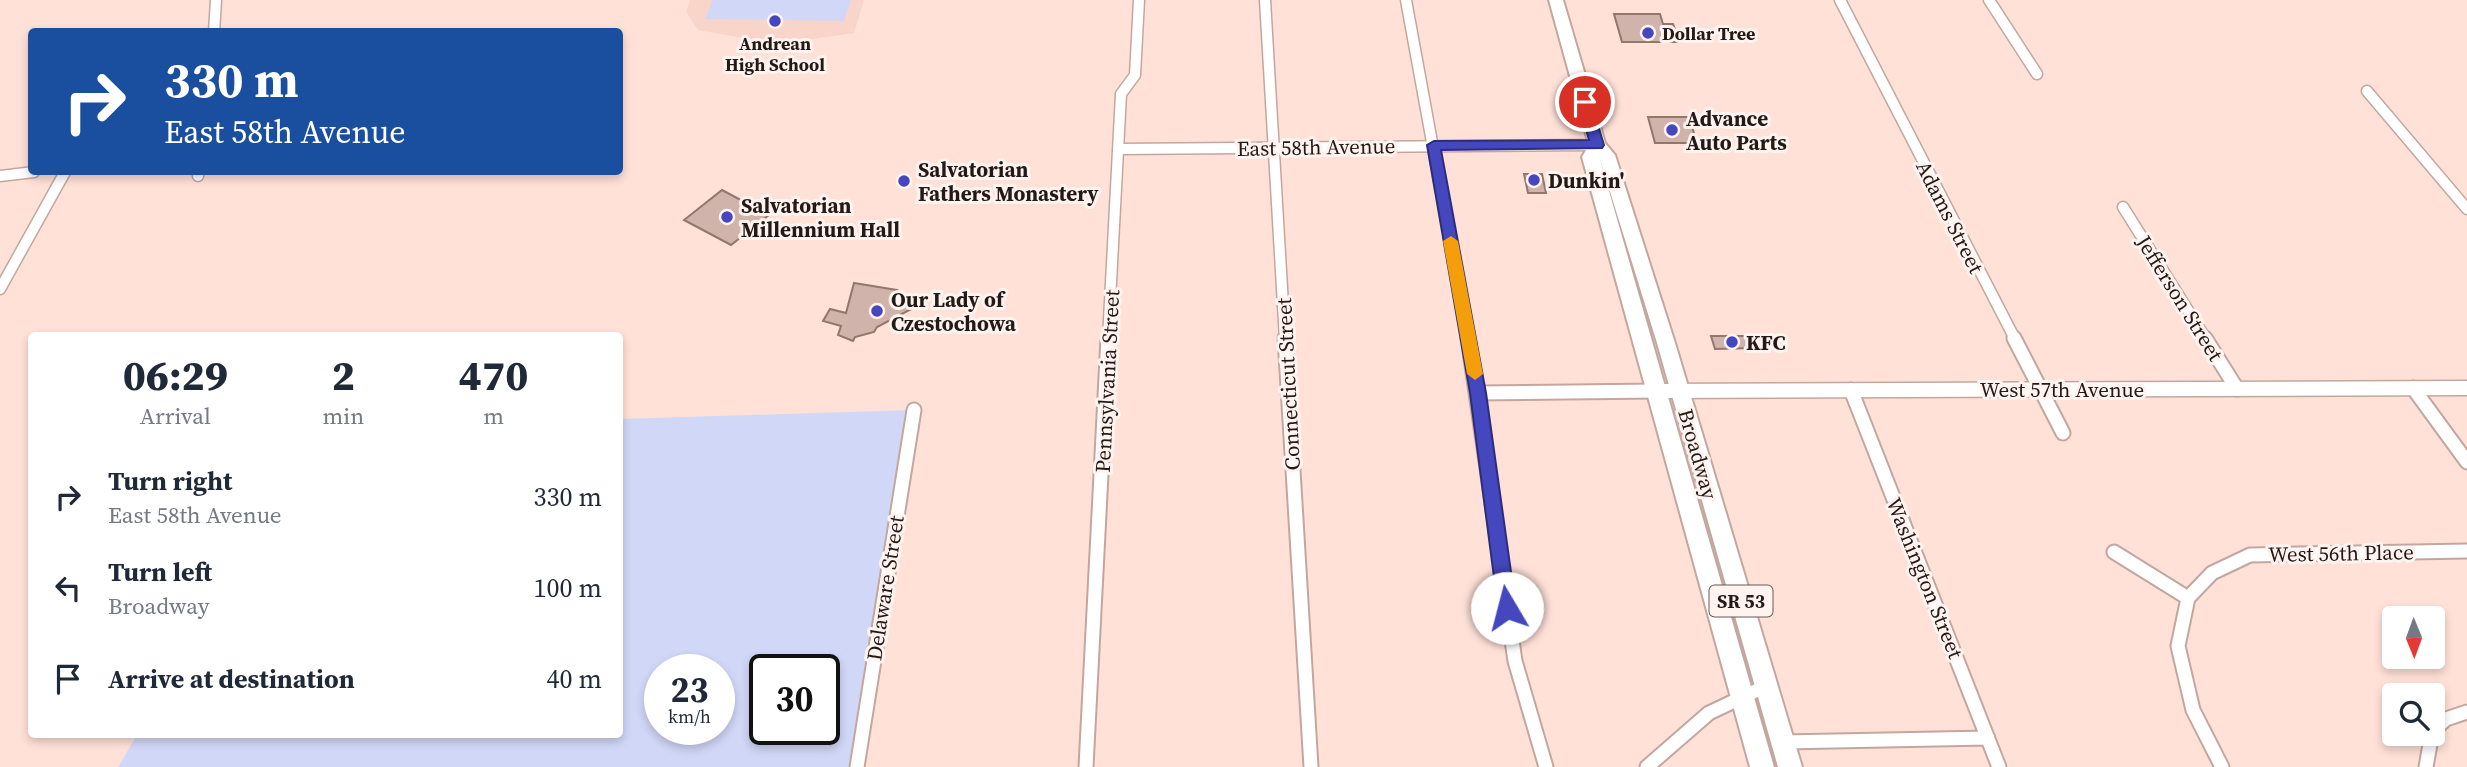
<!DOCTYPE html>
<style>
:root{--surface:#fff;--page:#f2f2f3;--text:#1f2937;--muted:#747a83}
body{margin:0;font-family:"Source Serif 4",serif;background:var(--page);color:var(--text);height:100vh;display:flex;flex-direction:column;font-size:26px;white-space:nowrap}
*{box-sizing:border-box;margin:0}
p{font-size:23px;color:var(--muted)}
.icon{flex:none;width:38px;height:38px;fill:none;stroke:currentColor;stroke-width:2;stroke-linecap:round;stroke-linejoin:round}
.map{position:relative;flex:1;overflow:hidden}
.side{position:absolute;left:28px;top:332px;width:595px;height:406px;display:flex;flex-direction:column;background:var(--surface);border-radius:7px;box-shadow:0 4px 10px #0003}
.side>*{flex:none}
.banner{position:absolute;left:28px;top:28px;width:595px;height:147px;border-radius:7px;box-shadow:0 4px 10px #0003;background:#1a4fa0;color:#fff;overflow:hidden}
.needle{width:46px;rotate:179deg}
.fabs{position:absolute;left:2382px;top:606px;display:grid;gap:14px}
.fabs a{display:grid;place-items:center;width:63px;height:63px;border-radius:7px;background:var(--surface);box-shadow:0 4px 10px #0003;font-size:35px}
.speed{position:absolute;left:644px;top:654px;display:flex;gap:14px;font-size:35px;font-weight:700;text-align:center}
.speed>*{display:grid;place-content:center;width:91px;height:91px;border-radius:50%;background:var(--surface);box-shadow:0 4px 10px #0003;line-height:1}
.speed small{font-size:18px;font-weight:400}
.speed .limit{border:4px solid #111;border-radius:10px;background:#fff;color:#111}
.pin{position:absolute;display:grid;place-items:center;width:60px;height:60px;color:#fff;margin:-30px;border:4px solid #fff;border-radius:50%;box-shadow:0 2px 7px #0007}
.me{position:absolute;width:77px;margin:-38px;rotate:352deg;stroke-linejoin:round;filter:drop-shadow(0 0 5px #0008)}
.turn{display:flex;align-items:center;gap:24px;height:147px;padding:0 21px;font-size:32px}
.turn .icon{width:91px;height:91px;stroke-width:2.5}
.turn b{display:block;font-size:49px;line-height:60px}
.eta{display:flex;justify-content:space-evenly;align-items:center;height:119px;text-align:center}
.eta b{font-size:42px;font-weight:800;line-height:49px}
ul{padding:0;list-style:none}
li{display:flex;align-items:center;gap:21px;height:91px;padding:0 21px}
li div{flex:1}
li b{display:block;font-size:26px}
li em{font-style:normal}
.map>svg:first-child{display:block}
.built{fill:#f9d4c8}
.green{fill:#d1d7f7;fill-rule:evenodd}
.building{fill:#d0b4ab;stroke:#91776e;stroke-width:2}
.lines{fill:none;stroke-linecap:round;stroke-linejoin:round}
.street-far1-casing{stroke:#c3a79e;stroke-width:13}
.street-casing{stroke:#c3a79e;stroke-width:17}
.secondary-casing{stroke:#c3a79e;stroke-width:3}
.primary-casing{stroke:#c3a79e;stroke-width:4}
.street-far1{stroke:#fff;stroke-width:10}
.street{stroke:#fff;stroke-width:13}
.secondary{fill:#fff;fill-rule:evenodd}
.primary{fill:#fff;fill-rule:evenodd}
.route{fill:#4447bd;stroke:#2c2e7b;stroke-width:2}
.slow{fill:#f59e0b}
.poi-dot{fill:#4447bd;stroke:#fff3ef;stroke-width:2.5}
.labels{text-anchor:middle;dominant-baseline:central;stroke-width:6;stroke-linejoin:round;paint-order:stroke}
.far-poi-label{font-size:18px;font-weight:bold;fill:#231916;stroke:#fff3ef;text-anchor:start}
.shield{fill:#fff3ef;stroke:#655a57;stroke-width:2}
.shield-label{font-size:19px;font-weight:bold;fill:#231916}
.poi-label{font-size:21px;font-weight:bold;fill:#231916;stroke:#fff3ef;text-anchor:start}
.street-label{font-size:21px;fill:#231916;stroke:#fff3ef}
</style>
<div class="map">
<svg width="2467" height="767" viewBox="0 0 2467 767">
<rect width="100%" height="100%" fill="#ffe1d8"/>
<!-- built -->
<path class="built" d="M690,0H864L854,33L777,44L698,30L686,12Z"/>
<!-- green -->
<path class="green" d="M713,0H851L844,21L705,19Z
M914,410L857,767H118L137,735H620V419ZM660,670H719V730H660ZM765,670H824V730H765Z"/>
<!-- building -->
<path class="building" d="M1614,14H1660L1663,24H1673L1680,42H1622Z
M1648,117H1689L1697,143H1655Z
M1524,174H1542L1546,193H1528Z
M722,190L769,215L731,245L684,220Z
M854,283L897,290L921,304L877,327L874,332L855,337L853,341L838,335L841,326L823,321L830,309L846,313Z
M1711,336H1750L1754,348L1715,349Z"/>
<g class="lines">
<defs>
<path id="street-far1" d="M1265,0L1285,339
M1406,0L1468,339
M1840,0L2015,339
M1989,0L2037,74
M214,32L216,0
M2367,91L2467,209
M1120,149L1597,145
M198,172V176
M0,176L34,172
M2123,207L2206,339
M0,289L65,172
M1108,339L1121,94L1135,75L1139,0"/>
<path id="street" d="M1285,338L1311,767
M1468,338L1515,661L1546,767
M2014,338L2063,433
M2205,338L2237,389
M2413,388L2467,462
M1851,390L1999,767
M1478,393L1657,391
M2114,552L2188,598
M2188,598L2212,573L2250,555L2467,551
M2188,598L2178,646L2193,710L2222,767
M2432,732L2446,719L2467,712
M1783,742L1988,738
M857,767L914,410
M1086,767L1108,338
M1647,767L1709,713L1766,686
M2426,767L2432,733"/>
<path id="secondary" d="M2467,381V395L1657,398L1651,396L1648,391L1651,386L1657,384Z"/>
<path id="primary" d="M1549,0H1563L1605,143L1615,155L1675,343L1802,767H1778L1657,343L1599,156L1774,767H1750L1582,157L1589,145Z"/>
</defs>
<!-- street-far1 casing -->
<use href="#street-far1" class="street-far1-casing"/>
<!-- street casing -->
<use href="#street" class="street-casing"/>
<!-- secondary casing -->
<use href="#secondary" class="secondary-casing"/>
<!-- primary casing -->
<use href="#primary" class="primary-casing"/>
<!-- street-far1 -->
<use href="#street-far1" class="street-far1"/>
<!-- street -->
<use href="#street" class="street"/>
<!-- secondary -->
<use href="#secondary" class="secondary"/>
<!-- primary -->
<use href="#primary" class="primary"/>
</g>
<!-- route -->
<path class="route" d="M1585,98L1591,102L1604,145L1602,148L1441,150L1486,393L1516,608L1514,613L1507,616L1501,613L1498,608L1470,393L1427,145L1434,141L1589,140L1578,102Z"/>
<!-- slow -->
<path class="slow" d="M1451,236L1458,241L1483,374L1475,380L1467,374L1443,241Z"/>
<!-- markers -->
<g class="poi-dot">
<circle cx="775" cy="21" r="7"/>
<circle cx="1648" cy="33" r="7"/>
<circle cx="1672" cy="130" r="7"/>
<circle cx="1534" cy="180" r="7"/>
<circle cx="904" cy="181" r="7"/>
<circle cx="727" cy="217" r="7"/>
<circle cx="877" cy="311" r="7"/>
<circle cx="1732" cy="342" r="7"/>
</g>
<g class="labels">
<!-- far-poi labels -->
<g class="far-poi-label">
<text x="1662" y="33">Dollar Tree</text>
<text x="775" y="43" text-anchor="middle">Andrean<tspan x="775" dy="21">High School</tspan></text>
</g>
<!-- shield labels -->
<rect class="shield" x="1709.5" y="585.5" width="63" height="31" rx="5"/>
<g class="shield-label">
<text x="1741" y="601">SR 53</text>
</g>
<!-- poi labels -->
<g class="poi-label">
<text x="1686" y="118">Advance<tspan x="1686" dy="24">Auto Parts</tspan></text>
<text x="918" y="169">Salvatorian<tspan x="918" dy="24">Fathers Monastery</tspan></text>
<text x="1548" y="180">Dunkin'</text>
<text x="741" y="205">Salvatorian<tspan x="741" dy="24">Millennium Hall</tspan></text>
<text x="891" y="299">Our Lady of<tspan x="891" dy="24">Czestochowa</tspan></text>
<text x="1746" y="342">KFC</text>
</g>
<!-- street labels -->
<g class="street-label">
<text transform="translate(1316 147) rotate(-1)">East 58th Avenue</text>
<text transform="translate(1950 217) rotate(63)">Adams Street</text>
<text transform="translate(2180 298) rotate(58)">Jefferson Street</text>
<text transform="translate(1107 381) rotate(-87)">Pennsylvania Street</text>
<text transform="translate(1288 384) rotate(-93)">Connecticut Street</text>
<text x="2062" y="389">West 57th Avenue</text>
<text transform="translate(1698 454) rotate(74)">Broadway</text>
<text transform="translate(2341 553) rotate(-1)">West 56th Place</text>
<text transform="translate(1925 578) rotate(68)">Washington Street</text>
<text transform="translate(885 588) rotate(-81)">Delaware Street</text>
</g>
</g>
</svg>
<div class="fabs">
<a><svg class="needle" viewBox="-14 -14 28 28"><path d="M0-13l5 13h-10z" fill="#e53935"/><path d="M0 13l5-13h-10z" fill="#747a83"/></svg></a>
<a><svg class="icon" aria-label="search" viewBox="0 0 24 24"><circle cx="10" cy="10" r="6"/><path d="M15 15l6 6"/></svg></a>
</div>
<div class="speed"><div>23<small>km/h</small></div><div class="limit">30</div></div>
<div class="pin" style="left:1585px;top:102px;background:#d93025"><svg class="icon" aria-label="arrive" viewBox="0 0 24 24"><path d="M6 21V4h12l-3 4 3 4H6"/></svg></div>
<svg class="me" style="left:1507px;top:608px" viewBox="-20 -20 40 40"><circle r="19" fill="#fff"/><path d="M0-13L10 11 0 6-10 11z" fill="#4447bd"/></svg>
<div class="banner">
<div class="turn"><svg class="icon" aria-label="right" viewBox="0 0 24 24"><path d="M7 20v-9h11M14 6l5 5-5 5"/></svg><div><b>330 m</b>East 58th Avenue</div></div>
</div>
<section class="side">
<div class="eta">
<div><b>06:29</b><p>Arrival</p></div>
<div><b>2</b><p>min</p></div>
<div><b>470</b><p>m</p></div>
</div>
<ul>
<li><svg class="icon" aria-label="right" viewBox="0 0 24 24"><path d="M7 20v-9h11M14 6l5 5-5 5"/></svg><div><b>Turn right</b><p>East 58th Avenue</p></div><em>330 m</em></li>
<li><svg class="icon" aria-label="left" viewBox="0 0 24 24"><path d="M17 20v-9H6M10 6l-5 5 5 5"/></svg><div><b>Turn left</b><p>Broadway</p></div><em>100 m</em></li>
<li><svg class="icon" aria-label="arrive" viewBox="0 0 24 24"><path d="M6 21V4h12l-3 4 3 4H6"/></svg><div><b>Arrive at destination</b></div><em>40 m</em></li>
</ul>
</section>
</div>
